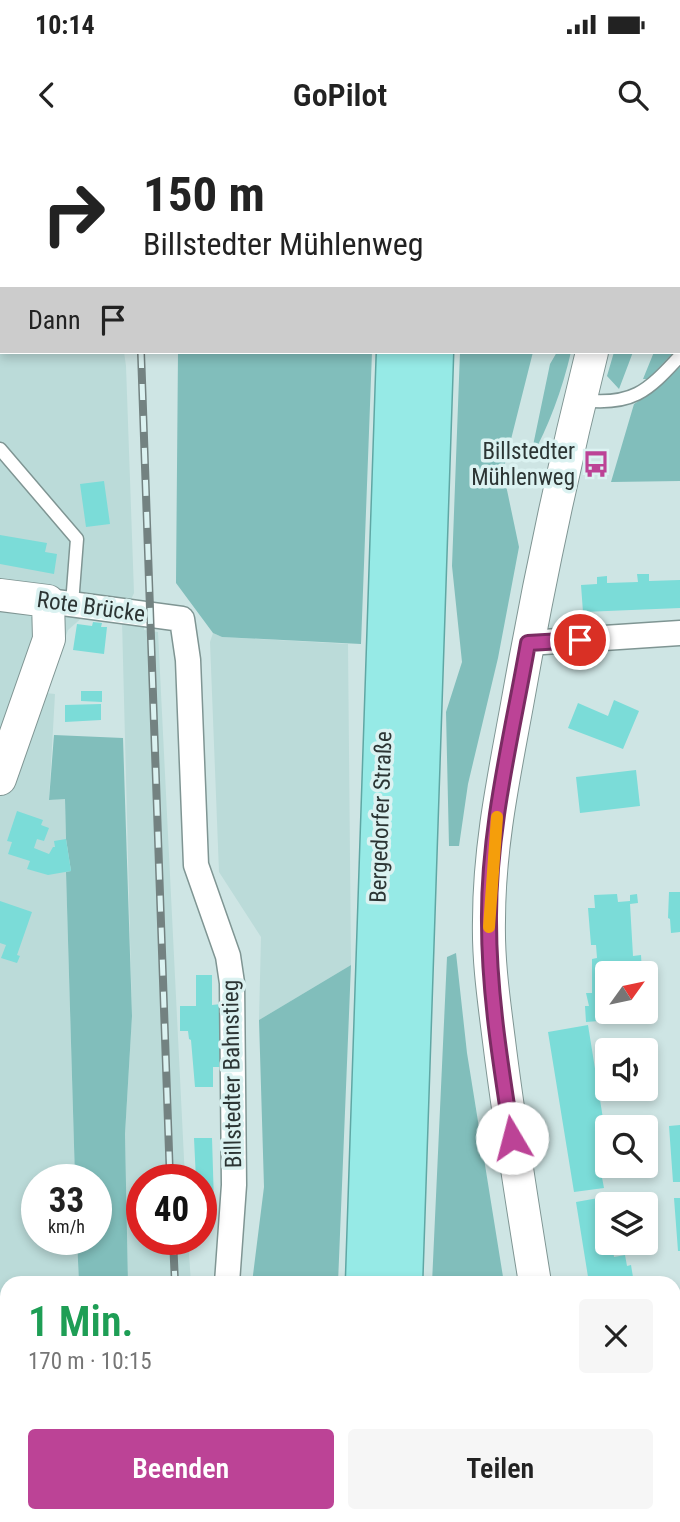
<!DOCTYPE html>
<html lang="de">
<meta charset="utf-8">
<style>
:root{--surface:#fff;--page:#f6f6f6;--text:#222;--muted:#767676;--accent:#bc4396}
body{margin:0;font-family:"Roboto Condensed",sans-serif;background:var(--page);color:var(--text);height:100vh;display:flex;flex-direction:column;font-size:26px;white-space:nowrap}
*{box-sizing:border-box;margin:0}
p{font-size:23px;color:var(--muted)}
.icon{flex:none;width:38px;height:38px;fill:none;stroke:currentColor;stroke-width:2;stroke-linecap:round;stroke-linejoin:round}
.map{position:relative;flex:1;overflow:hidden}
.side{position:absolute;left:0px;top:1136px;width:681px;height:247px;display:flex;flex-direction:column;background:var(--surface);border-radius:21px 21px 0 0;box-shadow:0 4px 10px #0003}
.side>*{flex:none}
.top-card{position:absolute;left:0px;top:0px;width:681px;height:214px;box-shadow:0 4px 10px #0003;background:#fff;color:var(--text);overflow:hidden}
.needle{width:46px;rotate:57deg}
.buttons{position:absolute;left:595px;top:821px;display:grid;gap:14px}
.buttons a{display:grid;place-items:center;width:63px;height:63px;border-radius:7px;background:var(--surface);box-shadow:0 4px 10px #0003;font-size:35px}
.speed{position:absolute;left:21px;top:1024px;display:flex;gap:14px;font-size:35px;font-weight:700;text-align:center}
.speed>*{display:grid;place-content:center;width:91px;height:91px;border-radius:50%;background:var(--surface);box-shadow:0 4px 10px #0003;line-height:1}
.speed small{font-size:18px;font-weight:400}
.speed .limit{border:10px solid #d22;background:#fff;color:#111}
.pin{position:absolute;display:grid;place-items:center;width:60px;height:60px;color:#fff;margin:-30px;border:4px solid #fff;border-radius:50%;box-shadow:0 2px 7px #0007}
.me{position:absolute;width:77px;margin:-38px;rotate:352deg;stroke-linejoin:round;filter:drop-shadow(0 0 5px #0008)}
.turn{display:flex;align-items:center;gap:24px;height:147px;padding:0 28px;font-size:32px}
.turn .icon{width:91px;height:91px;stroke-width:2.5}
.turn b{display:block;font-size:49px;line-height:60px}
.then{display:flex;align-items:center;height:66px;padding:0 28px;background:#0003;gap:14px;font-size:26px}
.round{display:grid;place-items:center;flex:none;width:74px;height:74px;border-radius:7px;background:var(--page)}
.summary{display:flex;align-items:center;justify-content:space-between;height:119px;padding:0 28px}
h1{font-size:42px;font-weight:600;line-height:52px;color:#1e9e55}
.button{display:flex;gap:14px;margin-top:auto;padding:14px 28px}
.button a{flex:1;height:80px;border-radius:7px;background:var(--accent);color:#fff;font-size:28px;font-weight:600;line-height:80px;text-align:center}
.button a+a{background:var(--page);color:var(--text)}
.status{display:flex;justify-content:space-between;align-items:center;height:49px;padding:0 35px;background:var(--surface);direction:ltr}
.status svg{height:19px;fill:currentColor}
header{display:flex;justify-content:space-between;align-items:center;height:91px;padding:0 28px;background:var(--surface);font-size:32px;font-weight:600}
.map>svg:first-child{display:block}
.built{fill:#bbdbd9}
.green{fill:#81bebb}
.building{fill:#7bdcd8}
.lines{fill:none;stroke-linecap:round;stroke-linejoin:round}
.service-casing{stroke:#7f9593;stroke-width:15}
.minor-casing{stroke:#7f9593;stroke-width:27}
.tertiary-casing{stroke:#7f9593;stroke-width:34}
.trunk-casing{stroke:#5fa7a4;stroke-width:41}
.service{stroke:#fff;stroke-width:12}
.minor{stroke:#fff;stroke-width:24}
.tertiary{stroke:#fff;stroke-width:32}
.trunk{stroke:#96eae6;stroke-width:38}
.rail-casing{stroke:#738281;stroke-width:8}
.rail{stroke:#dbf2f1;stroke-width:5;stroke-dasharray:16;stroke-linecap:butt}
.route-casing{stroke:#7a2c62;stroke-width:18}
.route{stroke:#bc4396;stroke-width:12}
.slow{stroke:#f59e0b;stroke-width:12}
.labels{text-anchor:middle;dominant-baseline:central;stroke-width:7;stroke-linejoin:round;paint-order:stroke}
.poi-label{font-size:23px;fill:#2c3534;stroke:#dbf2f1;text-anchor:end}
.street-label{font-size:23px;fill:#2c3534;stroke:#dbf2f1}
</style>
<div class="status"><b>10:14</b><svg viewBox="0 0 49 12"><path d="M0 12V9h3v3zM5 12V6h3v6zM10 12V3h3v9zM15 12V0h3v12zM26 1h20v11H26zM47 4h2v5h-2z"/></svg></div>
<header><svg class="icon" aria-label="back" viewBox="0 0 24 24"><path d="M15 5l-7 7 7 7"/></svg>GoPilot<svg class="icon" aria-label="search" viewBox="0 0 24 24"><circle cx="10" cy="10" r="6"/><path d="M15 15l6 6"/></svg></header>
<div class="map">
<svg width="680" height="1382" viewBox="0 0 680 1382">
<rect width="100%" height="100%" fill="#cee5e4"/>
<!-- built -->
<path class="built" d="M0,0H88L89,2H2V212H124L126,226L134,453L122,479L144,483V490L158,492L185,1039L142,1040V1099H188L191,1143H128L125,994L132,876L122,480L84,476L68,490L46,553L55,554L49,660L65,658L66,699L71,731L66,733L75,1039L37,1040V1099H77L79,1143H7V1376H87V1382H0Z
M213,493L222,497L348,504L351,825L259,880L261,797L219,732L210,502Z
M135,1376H204V1382H135Z
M239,1376H328L327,1382H240Z"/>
<!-- green -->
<path class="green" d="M165,0H380L165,2Z
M178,212H372L361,504L222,497L213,493L176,443Z
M460,212H533L503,331L519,407L498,518L468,644L459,706H449L446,572L462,522L452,426Z
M557,212H571C562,250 549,286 530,320L550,224Z
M614,212H633L619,249L607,236Z
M654,212H671L672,214L648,239H643Z
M680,227V341L611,342L634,264L654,251Z
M54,595L123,598L132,876L125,994L128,1143H79L77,1099H96V1040L75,1039L66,732L71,731L66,699L65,659L49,660Z
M456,813L467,913L504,1143H432L447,817Z
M351,825L338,1143H252L264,1047L259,880Z
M87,1376H135V1382H87Z
M420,1376H540L541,1382H419Z"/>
<!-- building -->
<path class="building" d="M104,341L110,384L86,387L80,344Z
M0,395L47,403L45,412L57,414L54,434L0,424Z
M637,434H649V441L680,440V468L583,472L581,445L597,444V437L607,436V443L638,442Z
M93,482L102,483L101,487H107L104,514L73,510L77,484L92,486Z
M81,551H102V562L81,561Z
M614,560L639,571L623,609L568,588L578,563L608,576Z
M101,564V580L65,582V565Z
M636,630L640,666L580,673L576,637Z
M17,671L43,680L41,685L49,688L44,701L37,699L34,708L49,714L53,707H55L54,701L66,699L71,731L48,735L27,729L30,721L8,714L12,702L7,701Z
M669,752H680V792L671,793L670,779L668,778Z
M617,754L618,762L630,761V755L637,754L638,763L630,764L633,816L641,815L642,833H607V872H635L636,878L586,882L585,866H589L586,853H592V819L597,818L596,805H591L588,768H595L594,755Z
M0,761L32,772L17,815L20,816L17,823L1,818L6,805L0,803Z
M196,835H212V865L221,864L223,927H213V947H195L191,900L189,899L188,891H180V866H196Z
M588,885L605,991L595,992L597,1012L604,1011L607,1026L600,1027L604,1048L574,1052L548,892Z
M680,985V1042H673L669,986Z
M194,998H212L214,1063L201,1064V1040H196Z
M604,1057L607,1102H612L614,1117L625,1115L627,1126L631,1125L634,1143H589L576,1062Z
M674,1058H680V1111H678Z
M680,1240V1258L674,1260V1241Z
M680,1275V1295L674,1297V1276Z
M678,1336L680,1351L674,1353V1337Z
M632,1376H674L676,1382H631L630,1377Z"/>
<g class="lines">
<defs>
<path id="service" d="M581,260C632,266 647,252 680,216
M0,309L77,399L72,464"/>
<path id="minor" d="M48,461L182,479L188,520L196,725L228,816L232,843L234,1045L227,1143
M528,503L680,493
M219,1382V1376"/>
<path id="tertiary" d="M645,2V0
M0,455L48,461L49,499L0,639
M535,1143C522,1062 509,982 499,901C494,861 488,821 489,780C489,707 504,636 517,565C538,446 563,328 592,212
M585,1376L586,1382"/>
<path id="trunk" d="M404,2V0
M442,2V0
M365,1143L396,212
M403,1143L434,212
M356,1382L357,1376
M395,1382V1376"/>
</defs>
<!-- service casing -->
<use href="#service" class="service-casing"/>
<!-- minor casing -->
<use href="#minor" class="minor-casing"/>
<!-- tertiary casing -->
<use href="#tertiary" class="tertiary-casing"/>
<!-- trunk casing -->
<use href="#trunk" class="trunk-casing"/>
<!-- service -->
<use href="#service" class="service"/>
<!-- minor -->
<use href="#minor" class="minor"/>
<!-- tertiary -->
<use href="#tertiary" class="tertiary"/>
<!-- trunk -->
<use href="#trunk" class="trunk"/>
<defs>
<path id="rail" d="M128,0V2
M141,212L170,1040
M173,1099L175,1143
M184,1376V1382"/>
</defs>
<!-- rail casing -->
<use href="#rail" class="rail-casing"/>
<!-- rail -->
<use href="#rail" class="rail"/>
</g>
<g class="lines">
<defs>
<path id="route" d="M512,998C501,927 489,853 489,782C488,688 512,595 528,503L580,500"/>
</defs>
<!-- route casing -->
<use href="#route" class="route-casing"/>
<!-- route -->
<use href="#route" class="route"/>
<!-- slow -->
<path class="slow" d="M489,787L497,677"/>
</g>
<!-- icons -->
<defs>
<symbol id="bus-bare" viewBox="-9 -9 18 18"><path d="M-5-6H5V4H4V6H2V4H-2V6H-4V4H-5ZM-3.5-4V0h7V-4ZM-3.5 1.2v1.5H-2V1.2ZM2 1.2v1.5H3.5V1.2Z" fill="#bc4396" stroke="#dbf2f1" stroke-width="2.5" paint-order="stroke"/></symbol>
</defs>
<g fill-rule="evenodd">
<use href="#bus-bare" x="577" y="305" width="38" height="38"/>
</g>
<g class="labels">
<!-- poi labels -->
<g class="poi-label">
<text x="575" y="311">Billstedter<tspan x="575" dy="26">Mühlenweg</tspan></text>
</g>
<!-- street labels -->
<g class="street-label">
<text transform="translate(91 467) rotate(8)">Rote Brücke</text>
<text transform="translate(381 677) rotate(-88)">Bergedorfer Straße</text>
<text transform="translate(232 934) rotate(-91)">Billstedter Bahnstieg</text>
</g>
</g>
</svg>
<div class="buttons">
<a><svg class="needle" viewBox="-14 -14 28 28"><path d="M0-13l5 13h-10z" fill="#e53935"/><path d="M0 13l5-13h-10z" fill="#767676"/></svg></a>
<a><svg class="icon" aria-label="sound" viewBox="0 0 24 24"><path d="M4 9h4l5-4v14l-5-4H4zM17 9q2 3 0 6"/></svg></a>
<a><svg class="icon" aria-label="search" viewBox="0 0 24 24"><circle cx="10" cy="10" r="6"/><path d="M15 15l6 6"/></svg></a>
<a><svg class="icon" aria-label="layers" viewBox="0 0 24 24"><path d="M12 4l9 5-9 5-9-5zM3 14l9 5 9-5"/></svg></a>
</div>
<div class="speed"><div>33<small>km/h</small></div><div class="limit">40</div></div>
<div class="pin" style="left:580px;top:500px;background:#d93025"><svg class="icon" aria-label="arrive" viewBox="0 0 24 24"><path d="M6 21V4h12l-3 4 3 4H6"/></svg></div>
<svg class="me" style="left:512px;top:998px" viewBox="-20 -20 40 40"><circle r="19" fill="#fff"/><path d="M0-13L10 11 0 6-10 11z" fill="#bc4396"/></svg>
<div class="top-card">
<div class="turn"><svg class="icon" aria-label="right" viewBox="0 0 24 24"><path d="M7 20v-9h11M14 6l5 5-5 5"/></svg><div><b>150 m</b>Billstedter Mühlenweg</div></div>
<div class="then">Dann<svg class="icon" aria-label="arrive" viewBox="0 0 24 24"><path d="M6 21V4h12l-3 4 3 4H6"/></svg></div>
</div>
<section class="side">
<div class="summary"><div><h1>1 Min.</h1><p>170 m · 10:15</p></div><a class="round"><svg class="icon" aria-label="close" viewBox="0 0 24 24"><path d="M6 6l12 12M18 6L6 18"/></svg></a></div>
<div class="button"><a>Beenden</a><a>Teilen</a></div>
</section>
</div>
